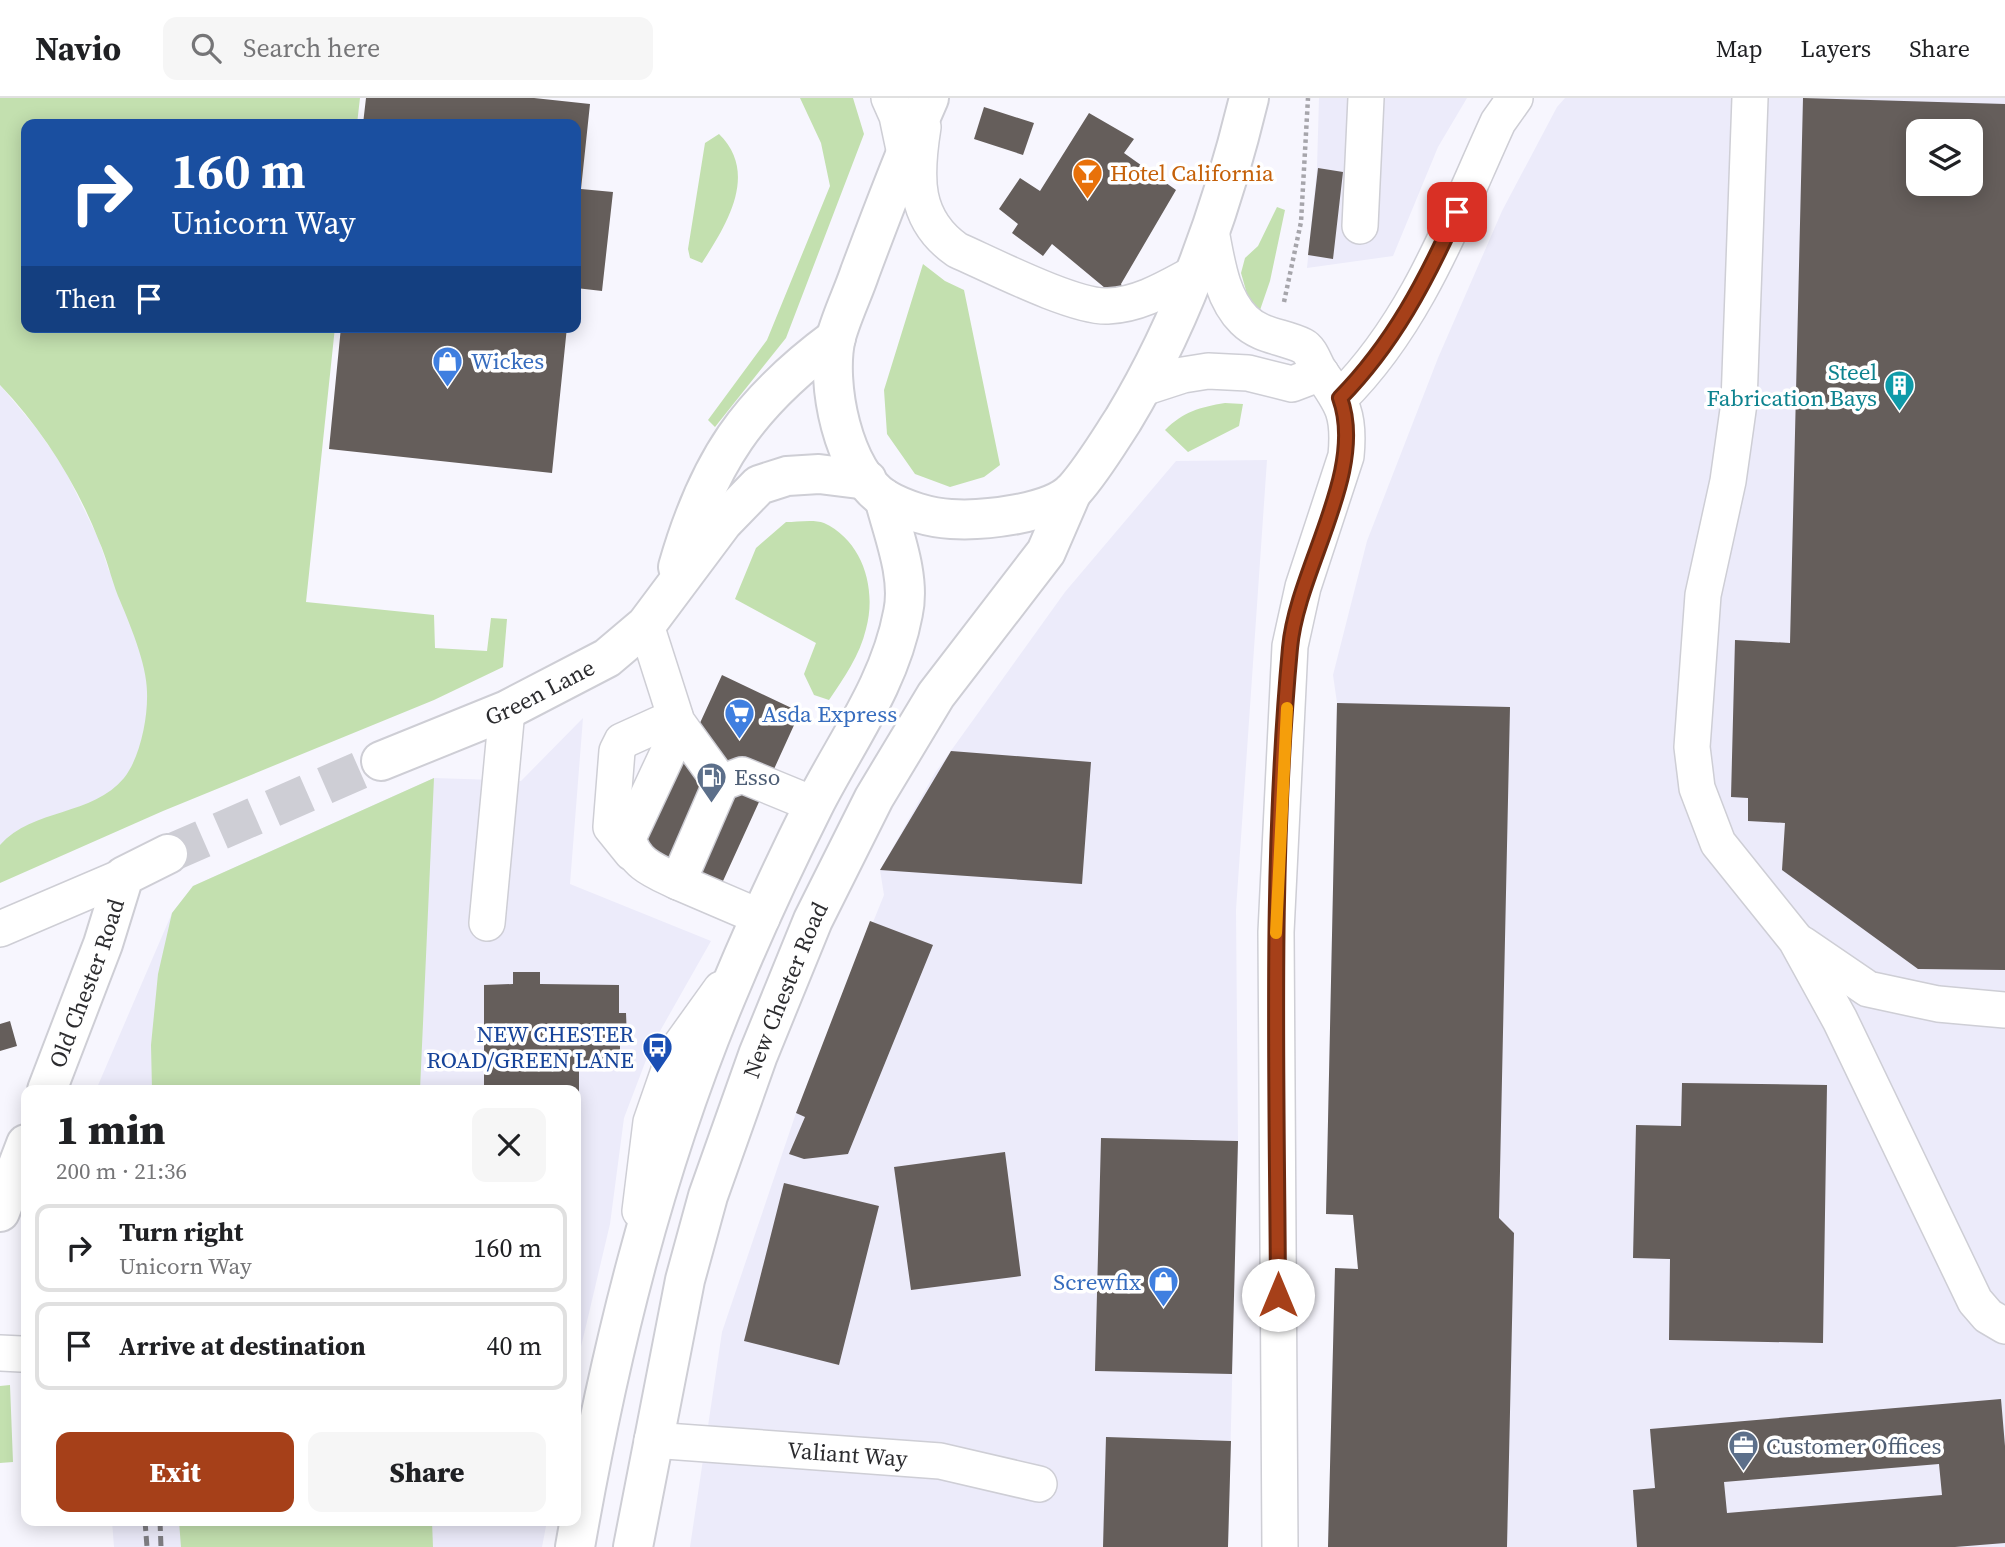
<!DOCTYPE html>
<meta charset="utf-8">
<style>
:root{--surface:#fff;--page:#f6f6f6;--text:#202124;--muted:#757577;--line:#e0e0e0;--accent:#a64019}
body{margin:0;font-family:"Source Serif 4",serif;background:var(--page);color:var(--text);height:100vh;display:flex;flex-direction:column;font-size:26px;white-space:nowrap}
*{box-sizing:border-box;margin:0}
p{font-size:23px;color:var(--muted)}
.icon{flex:none;width:38px;height:38px;fill:none;stroke:currentColor;stroke-width:2;stroke-linecap:round;stroke-linejoin:round}
.map{position:relative;flex:1;overflow:hidden}
.details{position:absolute;left:21px;top:987px;width:560px;height:441px;display:flex;flex-direction:column;background:var(--surface);border-radius:14px;box-shadow:0 4px 18px #0003}
.details>*{flex:none}
.hud{position:absolute;left:21px;top:21px;width:560px;height:214px;border-radius:14px;box-shadow:0 4px 18px #0003;background:#1a4fa0;color:#fff;overflow:hidden}
.tools{position:absolute;left:1906px;top:21px;display:grid;gap:14px}
.tools a{display:grid;place-items:center;width:77px;height:77px;border-radius:14px;background:var(--surface);box-shadow:0 4px 18px #0003;font-size:35px}
.pin{position:absolute;display:grid;place-items:center;width:60px;height:60px;color:#fff;margin:-30px;border-radius:14px;box-shadow:0 4px 10px #0006}
.me{position:absolute;width:77px;margin:-38px;rotate:0deg;stroke-linejoin:round;filter:drop-shadow(0 0 5px #0008)}
.turn{display:flex;align-items:center;gap:24px;height:147px;padding:0 35px;font-size:32px}
.turn .icon{width:91px;height:91px;stroke-width:2.5}
.turn b{display:block;font-size:49px;line-height:60px}
.then{display:flex;align-items:center;height:66px;padding:0 35px;background:#0003;gap:14px;font-size:26px}
.round{display:grid;place-items:center;flex:none;width:74px;height:74px;border-radius:14px;background:var(--page)}
.head{display:flex;align-items:center;justify-content:space-between;height:119px;padding:0 35px}
h1{font-size:42px;font-weight:800;line-height:52px}
.cta{display:flex;gap:14px;margin-top:auto;padding:14px 35px}
.cta a{flex:1;height:80px;border-radius:14px;background:var(--accent);color:#fff;font-size:28px;font-weight:800;line-height:80px;text-align:center}
.cta a+a{background:var(--page);color:var(--text)}
ul{padding:0;list-style:none}
li{display:flex;align-items:center;gap:21px;height:88px;margin:0 14px 10px;padding:0 21px;border:4px solid var(--line);border-radius:14px}
li div{flex:1}
li b{display:block;font-size:26px}
li em{font-style:normal}
header{display:flex;align-items:center;gap:42px;box-sizing:border-box;height:98px;padding:0 35px;background:var(--surface);border-bottom:2px solid var(--line)}
header strong{font-size:33px}
nav{display:flex;gap:38px;margin-inline-start:auto;font-size:24px}
.search{width:490px;height:63px;background:var(--page);display:flex;align-items:center;gap:18px;box-sizing:border-box;padding:0 24px;border-radius:14px;color:var(--muted);font-size:26px}
.map>svg:first-child{display:block}
.built{fill:#ecebfa;fill-rule:evenodd}
.green{fill:#c3e0af}
.building{fill:#655e5b;fill-rule:evenodd}
.lines{fill:none;stroke-linecap:round;stroke-linejoin:round}
.major-tunnel{stroke:#ceced5;stroke-width:38;stroke-dasharray:38 19;stroke-linecap:butt}
.minor-casing{stroke:#ceced5;stroke-width:38}
.major-casing{stroke:#ceced5;stroke-width:42}
.highway-casing{stroke:#ceced5;stroke-width:42}
.path{stroke:#a6a5ab;stroke-width:4.5;stroke-dasharray:3.5 3.5;stroke-linecap:butt}
.minor{stroke:#fff;stroke-width:35}
.major{stroke:#fff;stroke-width:38}
.highway{stroke:#fff;stroke-width:38}
.rail{stroke:#7e7d82;stroke-width:5;stroke-dasharray:10 5;stroke-linecap:butt}
.route-casing{stroke:#6c2a10;stroke-width:18}
.route{stroke:#a64019;stroke-width:12}
.slow{stroke:#f59e0b;stroke-width:12}
.labels{text-anchor:middle;dominant-baseline:central;stroke-width:7;stroke-linejoin:round;paint-order:stroke}
.food-label{font-size:23px;fill:#c56008;stroke:#fff;text-anchor:start}
.shop-label{font-size:23px;fill:#366cbe;stroke:#fff;text-anchor:start}
.culture-label{font-size:23px;fill:#0d838f;stroke:#fff;text-anchor:end}
.street-label{font-size:23px;fill:#2c2c2f;stroke:#fff}
.service-label{font-size:23px;fill:#4e5e75;stroke:#fff;text-anchor:start}
.transit-label{font-size:23px;fill:#164399;stroke:#fff;text-anchor:end}
</style>
<header>
<strong>Navio</strong>
<div class="search"><svg class="icon" aria-label="search" viewBox="0 0 24 24"><circle cx="10" cy="10" r="6"/><path d="M15 15l6 6"/></svg>Search here</div>
<nav><a>Map</a><a>Layers</a><a>Share</a></nav>
</header>
<div class="map">
<svg width="2005" height="1449" viewBox="0 0 2005 1449">
<rect width="100%" height="100%" fill="#f7f6fe"/>
<!-- built -->
<path class="built" d="M1319,0H1467L1438,49L1393,158L1307,170L1317,70Z
M1565,0H2005V1449H1328L1335,1170L1358,1171L1353,1117L1326,1116L1337,605L1333,577L1367,443L1438,260L1502,113L1557,9ZM1918,33H1970V86H1918Z
M0,287L37,331L64,370L99,442L109,473L263,559L434,557L0,777Z
M1267,362L1236,812L1238,1043L1228,1449H690L722,1234L796,1015L884,797L880,772L935,675L1065,494L1176,363Z
M583,620L570,786L711,843L651,949L624,1020L610,1126L576,1270V992H96L172,815L193,788L434,680L521,683Z
M112,1423H547L542,1449H114Z"/>
<!-- green -->
<path class="green" d="M0,0H360L357,26H26V229H335L306,504L434,517L435,550L487,553L491,520L507,521L503,569L434,602L163,713L0,785V747C33,710 93,718 124,680C140,660 148,620 147,594C147,566 129,524 118,498C111,480 107,461 99,443C77,386 42,331 0,287Z
M800,0H853L864,36L786,240L715,329L708,322L767,242L830,88L821,45Z
M719,36C759,75 727,126 702,165L690,160L688,151L705,45Z
M1277,109L1285,112L1270,183L1259,215L1249,203L1241,175L1245,160L1258,148Z
M923,166L945,183L964,192L1000,367L984,379L950,389L915,376L887,336L884,292Z
M1225,305L1243,306L1239,328L1188,354L1165,332C1183,314 1200,309 1225,305Z
M786,424C797,424 814,421 824,425C863,443 877,491 866,531C860,557 844,580 829,602L814,597L804,576L816,545L735,501L756,450Z
M434,680L420,992H152L151,947L158,876L172,815L193,788Z
M10,1287L13,1364L0,1365V1288Z
M179,1423H432L433,1449H181Z"/>
<!-- building -->
<path class="building" d="M366,0H534L590,6L581,91L613,94L602,193L576,190V26H363Z
M1803,0L2005,6V872L1918,871L1782,772L1785,725L1748,723V700L1731,699L1735,542L1790,545ZM1918,33H1970V86H1918Z
M984,9L1034,25L1023,57L974,41Z
M1089,15L1134,41L1124,55L1176,92L1121,186L1123,191L1107,199L1105,190L1052,146L1043,158L1012,135L1018,126L999,111L1020,80L1040,93Z
M1318,70L1343,74L1333,161L1308,157Z
M341,229H567L552,375L329,351Z
M722,577L800,614L718,794L639,758Z
M1337,605L1510,609L1499,1120L1514,1135L1507,1449H1328L1335,1170L1358,1171L1353,1117L1326,1116Z
M951,653L1091,664L1082,786L880,772Z
M870,823L933,847L848,1056L804,1061L789,1056L805,1019L796,1015Z
M513,874H540V886L619,887V915H626L627,941L620,942V967H579V1151H576V992H484V887L513,886Z
M10,923L17,948L0,953V926Z
M1682,985L1827,987L1823,1245L1669,1242L1670,1161L1633,1160L1636,1027L1681,1028Z
M1101,1040L1238,1043L1232,1276L1095,1273Z
M1005,1054L1021,1178L911,1192L894,1069Z
M784,1085L879,1108L839,1267L744,1243Z
M2001,1301L2005,1348V1445L1955,1449H1637L1633,1392L1655,1390L1650,1331ZM1939,1366L1942,1397L1727,1415L1724,1384Z
M1106,1339L1231,1343L1228,1449H1103Z"/>
<g class="lines">
<!-- major-tunnel -->
<path class="major-tunnel" d="M168,756L381,663"/>
<defs>
<g id="minor">
<path d="M889,0L897,18L905,56"/>
<path d="M1750,0L1739,305L1728,383L1703,497L1692,649L1697,690L1718,745L1796,842L1840,922L1975,1203L1988,1218L2005,1228"/>
<path d="M923,29C915,79 913,121 957,152C991,167 1075,210 1108,208C1139,207 1167,190 1193,176"/>
<path d="M1360,128L1366,0"/>
<path d="M1211,133C1217,163 1221,199 1244,222C1261,239 1283,238 1303,248C1311,252 1315,267 1320,274C1343,306 1350,317 1346,358L1303,489L1290,548L1276,834L1280,1449"/>
<path d="M1143,290L1183,277L1208,273L1248,275L1292,286L1321,275"/>
<path d="M1340,300C1417,224 1454,120 1498,24L1515,0"/>
<path d="M646,527L677,624L721,685"/>
<path d="M632,755L611,729L617,653L622,643L675,619"/>
<path d="M678,784C655,773 634,766 628,740L680,629"/>
<path d="M762,820L678,784L721,685L742,677L815,707"/>
<path d="M487,825L507,612"/>
<path d="M0,831L124,778"/>
<path d="M1802,846L1868,891L1938,906L2005,912"/>
<path d="M640,1113L651,1024L675,955L721,891"/>
<path d="M0,1255L21,1256"/>
<path id="s1" d="M652,1342L940,1363L1039,1386"/>
</g>
<g id="major">
<path d="M678,469C708,364 748,305 836,240"/>
<path id="s2" d="M381,663L507,612L607,560L646,527L723,424L759,387L787,378L819,376L867,382"/>
<path id="s3" d="M47,992L103,846L124,778L168,756"/>
<path d="M0,1114L26,1046"/>
</g>
<g id="highway">
<path d="M929,0C904,57 882,115 860,174C853,195 842,217 836,239C825,284 843,375 885,401C904,412 930,420 951,421C983,423 1052,416 1074,392C1092,372 1108,345 1123,322C1183,223 1222,112 1249,0"/>
<path d="M575,1449C609,1256 655,1065 732,885C757,825 785,765 814,707C846,644 890,586 903,515C911,479 893,435 884,400"/>
<path id="s4" d="M633,1449L685,1182L708,1098L758,957L813,822L874,700L936,597L1046,454L1072,394"/>
</g>
</defs>
<!-- minor casing -->
<use href="#minor" class="minor-casing"/>
<!-- major casing -->
<use href="#major" class="major-casing"/>
<!-- highway casing -->
<use href="#highway" class="highway-casing"/>
<!-- path -->
<path class="path" d="M1284,204L1301,124L1308,0"/>
<!-- minor -->
<use href="#minor" class="minor"/>
<!-- major -->
<use href="#major" class="major"/>
<!-- highway -->
<use href="#highway" class="highway"/>
<!-- rail -->
<path class="rail" d="M145,1423L147,1449
M160,1423L161,1449"/>
</g>
<g class="lines">
<defs>
<path id="route" d="M1278,1197C1277,982 1270,765 1290,550C1297,471 1367,374 1340,300C1393,246 1426,183 1457,114"/>
</defs>
<!-- route casing -->
<use href="#route" class="route-casing"/>
<!-- route -->
<use href="#route" class="route"/>
<!-- slow -->
<path class="slow" d="M1276,835L1287,610"/>
</g>
<!-- icons -->
<defs>
<symbol id="bar-pin" viewBox="-11 -11 22 30"><path d="M0 17L-7.5 6A9.5 9.5 0 1 1 7.5 6Z" fill="#e8710a" stroke="#fff"/><path d="M-6-5H6L.8 .8V4.5H3.5V6h-7V4.5H-.8V.8Z" fill="#fff"/></symbol>
<symbol id="shop-pin" viewBox="-11 -11 22 30"><path d="M0 17L-7.5 6A9.5 9.5 0 1 1 7.5 6Z" fill="#3f7fe0" stroke="#fff"/><path d="M-5-2.5h2.3a2.7 3.5 0 0 1 5.4 0H5L5.5 6h-11ZM-1.5-2.5h3a1.5 2.3 0 0 0-3 0Z" fill="#fff"/></symbol>
<symbol id="building-pin" viewBox="-11 -11 22 30"><path d="M0 17L-7.5 6A9.5 9.5 0 1 1 7.5 6Z" fill="#0f9aa8" stroke="#fff"/><path d="M-4-6H4V6H1V3H-1V6H-4ZM-2.5-4.3h1.7v1.8h-1.7ZM.8-4.3h1.7v1.8H.8ZM-2.5-1h1.7V.8h-1.7ZM.8-1h1.7V.8H.8Z" fill="#fff"/></symbol>
<symbol id="supermarket-pin" viewBox="-11 -11 22 30"><path d="M0 17L-7.5 6A9.5 9.5 0 1 1 7.5 6Z" fill="#3f7fe0" stroke="#fff"/><path d="M-6-5.5h2.5l.6 2H6L4.5 2H-2.5L-4.4-4H-6ZM-1.5 3.2a1.3 1.3 0 1 0 .1 0ZM3 3.2a1.3 1.3 0 1 0 .1 0Z" fill="#fff"/></symbol>
<symbol id="fuel-pin" viewBox="-11 -11 22 30"><path d="M0 17L-7.5 6A9.5 9.5 0 1 1 7.5 6Z" fill="#5c6f8a" stroke="#fff"/><path d="M-5.5-6h7V0h2V4h1.3V-2.5L3-4.5l.8-.8L6-3V5H2.5V1h-1V6h-7ZM-4.2-4.7v3.2H.2V-4.7Z" fill="#fff"/></symbol>
<symbol id="bus-pin" viewBox="-11 -11 22 30"><path d="M0 17L-7.5 6A9.5 9.5 0 1 1 7.5 6Z" fill="#1a4fb4" stroke="#fff"/><path d="M-5-6H5V4H4V6H2V4H-2V6H-4V4H-5ZM-3.5-4V0h7V-4ZM-3.5 1.2v1.5H-2V1.2ZM2 1.2v1.5H3.5V1.2Z" fill="#fff"/></symbol>
<symbol id="office-pin" viewBox="-11 -11 22 30"><path d="M0 17L-7.5 6A9.5 9.5 0 1 1 7.5 6Z" fill="#5c6f8a" stroke="#fff"/><path d="M-6-3h4V-5.5h4V-3h4V5H-6ZM-1-4.5V-3h2v-1.5ZM-6 0V1H6V0Z" fill="#fff"/></symbol>
</defs>
<g fill-rule="evenodd">
<use href="#bar-pin" x="1070" y="58" width="35" height="47"/>
<use href="#shop-pin" x="430" y="246" width="35" height="47"/>
<use href="#building-pin" x="1882" y="270" width="35" height="47"/>
<use href="#supermarket-pin" x="722" y="598" width="35" height="47"/>
<use href="#fuel-pin" x="694" y="662" width="35" height="47"/>
<use href="#bus-pin" x="640" y="932" width="35" height="47"/>
<use href="#shop-pin" x="1146" y="1166" width="35" height="47"/>
<use href="#office-pin" x="1726" y="1330" width="35" height="47"/>
</g>
<g class="labels">
<!-- food labels -->
<g class="food-label">
<text x="1110" y="75">Hotel California</text>
</g>
<!-- shop labels -->
<g class="shop-label">
<text x="471" y="263">Wickes</text>
<text x="762" y="616">Asda Express</text>
<text x="1141" y="1184" text-anchor="end">Screwfix</text>
</g>
<!-- culture labels -->
<g class="culture-label">
<text x="1877" y="274">Steel<tspan x="1877" dy="26">Fabrication Bays</tspan></text>
</g>
<!-- street labels -->
<g class="street-label">
<text stroke="none"><textPath href="#s2" startOffset="173">Green Lane</textPath></text>
<text stroke="none"><textPath href="#s3" startOffset="114">Old Chester Road</textPath></text>
<text stroke="none"><textPath href="#s4" startOffset="579">New Chester Road</textPath></text>
<text stroke="none"><textPath href="#s1" startOffset="196">Valiant Way</textPath></text>
</g>
<!-- service labels -->
<g class="service-label">
<text x="734" y="679">Esso</text>
<text x="1766" y="1348">Customer Offices</text>
</g>
<!-- transit labels -->
<g class="transit-label">
<text x="634" y="936">NEW CHESTER<tspan x="634" dy="26">ROAD/GREEN LANE</tspan></text>
</g>
</g>
</svg>
<div class="tools">
<a><svg class="icon" aria-label="layers" viewBox="0 0 24 24"><path d="M12 4l9 5-9 5-9-5zM3 14l9 5 9-5"/></svg></a>
</div>
<div class="pin" style="left:1457px;top:114px;background:#d93025"><svg class="icon" aria-label="arrive" viewBox="0 0 24 24"><path d="M6 21V4h12l-3 4 3 4H6"/></svg></div>
<svg class="me" style="left:1278px;top:1197px" viewBox="-20 -20 40 40"><circle r="19" fill="#fff"/><path d="M0-13L10 11 0 6-10 11z" fill="#a64019"/></svg>
<div class="hud">
<div class="turn"><svg class="icon" aria-label="right" viewBox="0 0 24 24"><path d="M7 20v-9h11M14 6l5 5-5 5"/></svg><div><b>160 m</b>Unicorn Way</div></div>
<div class="then">Then<svg class="icon" aria-label="arrive" viewBox="0 0 24 24"><path d="M6 21V4h12l-3 4 3 4H6"/></svg></div>
</div>
<section class="details">
<div class="head"><div><h1>1 min</h1><p>200 m · 21:36</p></div><a class="round"><svg class="icon" aria-label="close" viewBox="0 0 24 24"><path d="M6 6l12 12M18 6L6 18"/></svg></a></div>
<ul>
<li><svg class="icon" aria-label="right" viewBox="0 0 24 24"><path d="M7 20v-9h11M14 6l5 5-5 5"/></svg><div><b>Turn right</b><p>Unicorn Way</p></div><em>160 m</em></li>
<li><svg class="icon" aria-label="arrive" viewBox="0 0 24 24"><path d="M6 21V4h12l-3 4 3 4H6"/></svg><div><b>Arrive at destination</b></div><em>40 m</em></li>
</ul>
<div class="cta"><a>Exit</a><a>Share</a></div>
</section>
</div>
